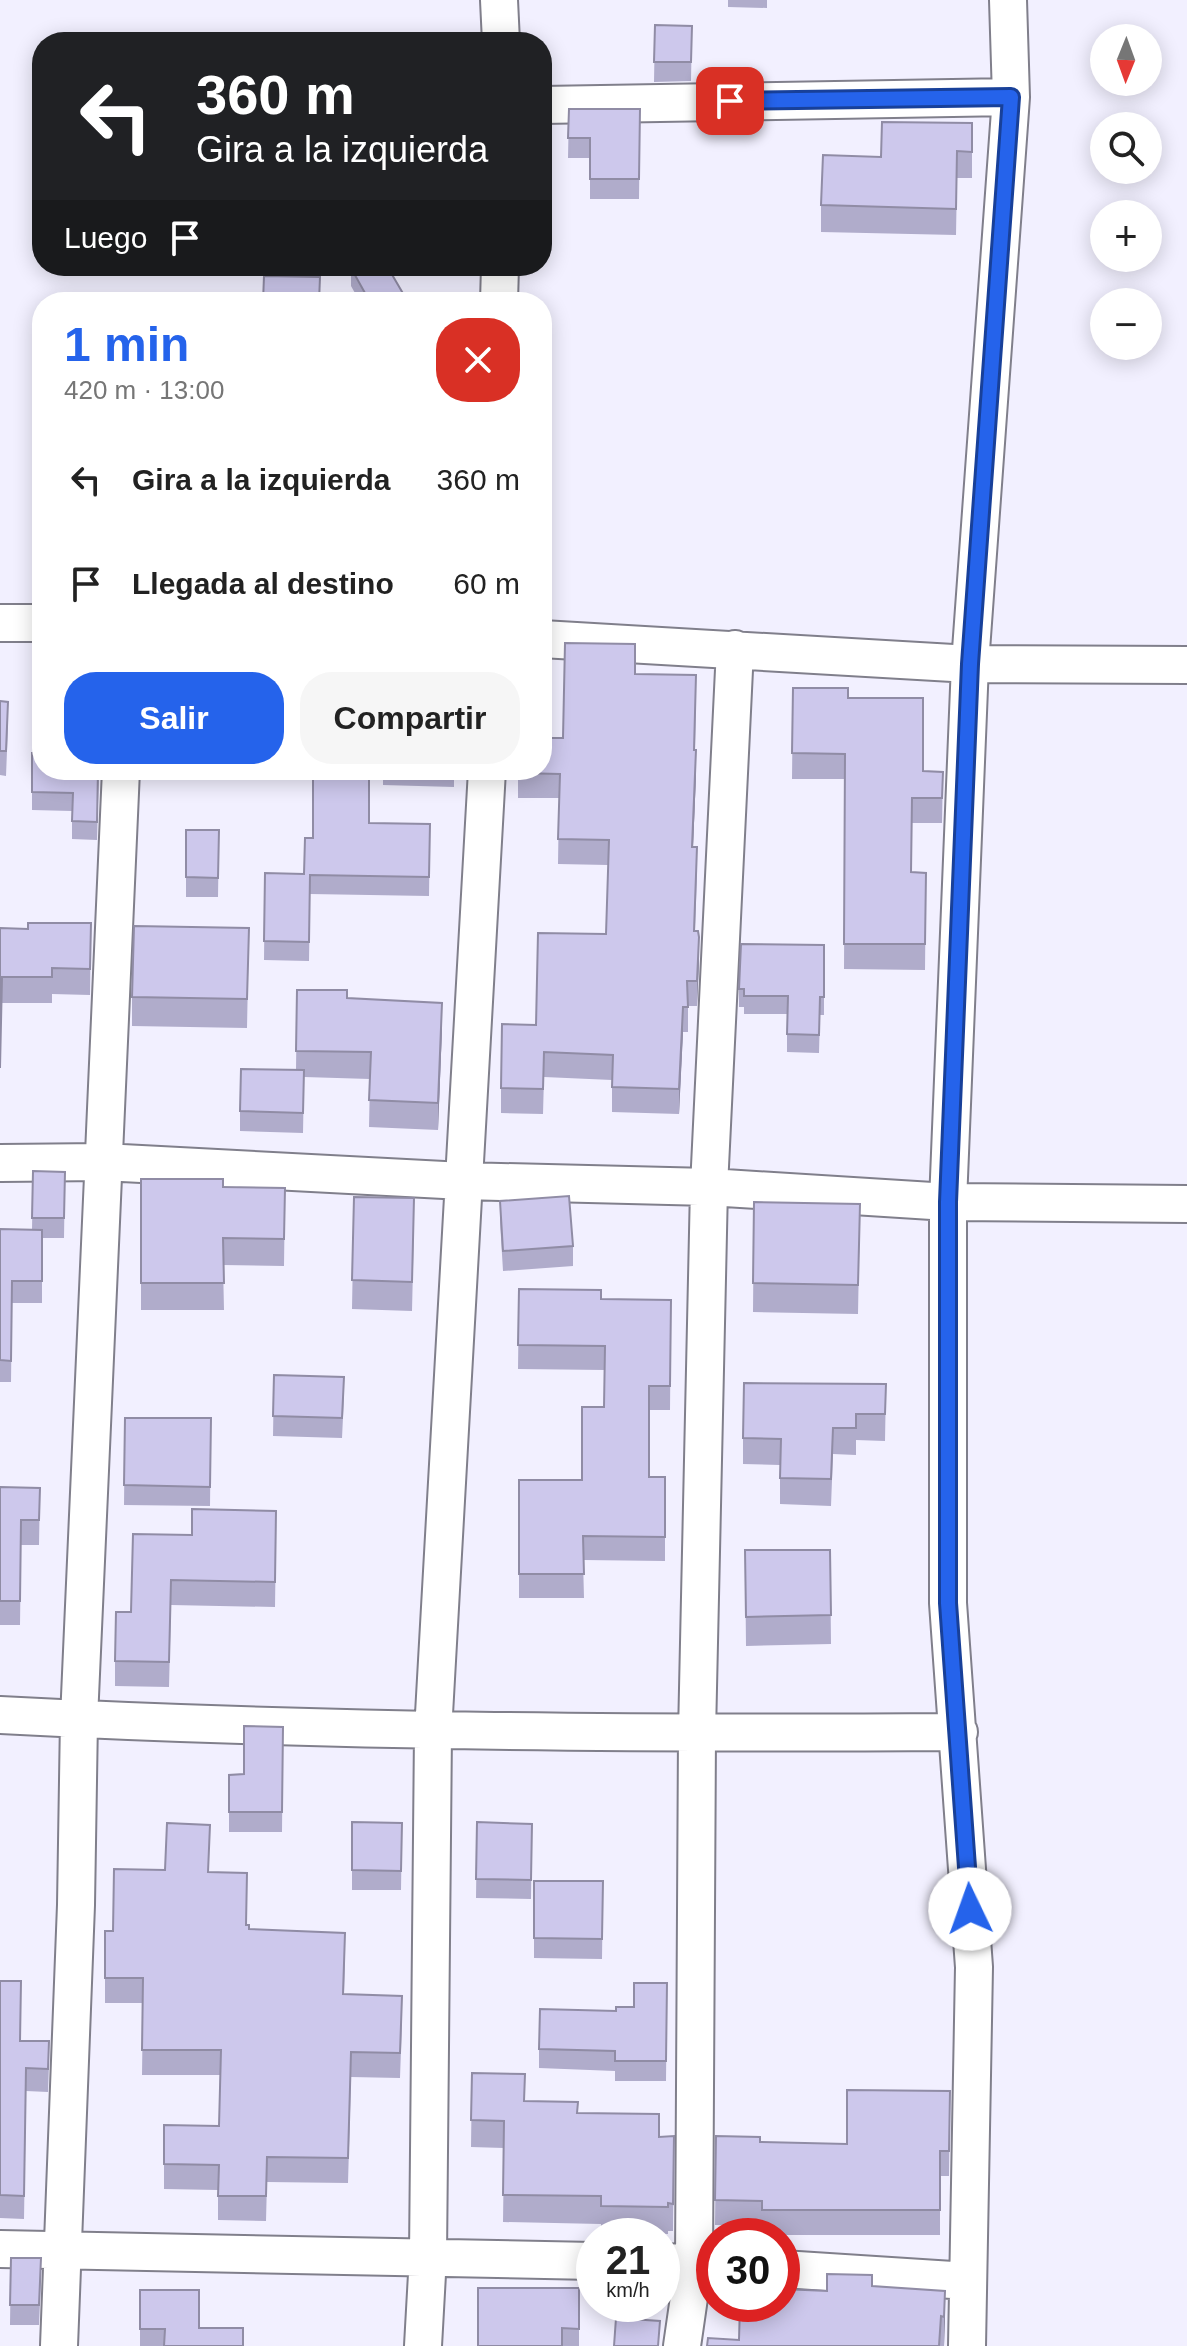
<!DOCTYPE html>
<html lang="es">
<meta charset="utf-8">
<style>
:root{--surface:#fff;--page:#f6f6f6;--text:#222;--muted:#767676;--accent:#2563eb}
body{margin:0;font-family:Arial,sans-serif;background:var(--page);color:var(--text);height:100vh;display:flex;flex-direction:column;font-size:30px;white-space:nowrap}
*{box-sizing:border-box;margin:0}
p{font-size:26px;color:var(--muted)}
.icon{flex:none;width:44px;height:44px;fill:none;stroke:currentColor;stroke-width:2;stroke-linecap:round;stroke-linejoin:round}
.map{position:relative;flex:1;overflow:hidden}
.sheet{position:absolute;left:32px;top:292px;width:520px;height:488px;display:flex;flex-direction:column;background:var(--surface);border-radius:32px;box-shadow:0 4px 20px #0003}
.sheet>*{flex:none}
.banner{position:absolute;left:32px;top:32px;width:520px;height:244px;border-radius:32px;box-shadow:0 4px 20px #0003;background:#202124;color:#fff;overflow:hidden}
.needle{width:52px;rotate:181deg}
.controls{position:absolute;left:1090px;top:24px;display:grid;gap:16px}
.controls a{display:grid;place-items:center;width:72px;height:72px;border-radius:50%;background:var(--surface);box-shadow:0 4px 20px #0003;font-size:40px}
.speed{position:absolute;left:576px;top:2218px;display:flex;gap:16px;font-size:40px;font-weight:700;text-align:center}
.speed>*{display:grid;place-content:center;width:104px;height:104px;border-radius:50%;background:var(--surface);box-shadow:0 4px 20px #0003;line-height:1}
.speed small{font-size:20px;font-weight:400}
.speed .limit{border:12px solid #d22;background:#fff;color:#111}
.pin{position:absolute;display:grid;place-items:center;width:68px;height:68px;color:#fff;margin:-34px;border-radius:16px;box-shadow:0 4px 12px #0006}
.me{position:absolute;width:88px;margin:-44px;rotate:357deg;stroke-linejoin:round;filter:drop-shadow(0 0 6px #0008)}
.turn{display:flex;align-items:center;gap:28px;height:168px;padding:0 32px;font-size:36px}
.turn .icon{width:104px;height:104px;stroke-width:2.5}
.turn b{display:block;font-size:56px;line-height:68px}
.then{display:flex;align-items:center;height:76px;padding:0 32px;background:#0003;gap:16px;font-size:30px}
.round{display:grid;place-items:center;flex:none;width:84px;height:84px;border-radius:32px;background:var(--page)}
.summary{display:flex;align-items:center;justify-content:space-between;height:136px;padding:0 32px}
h1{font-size:48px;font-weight:700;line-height:60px;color:var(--accent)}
.cta{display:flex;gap:16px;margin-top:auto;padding:16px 32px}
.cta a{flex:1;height:92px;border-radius:32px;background:var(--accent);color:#fff;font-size:32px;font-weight:700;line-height:92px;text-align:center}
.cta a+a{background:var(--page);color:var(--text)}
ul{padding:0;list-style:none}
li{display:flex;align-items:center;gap:24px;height:104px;padding:0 32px}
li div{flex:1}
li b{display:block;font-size:30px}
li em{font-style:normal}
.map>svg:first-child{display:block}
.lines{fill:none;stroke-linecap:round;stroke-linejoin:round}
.street-casing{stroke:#807f8b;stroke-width:40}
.street{stroke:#fff;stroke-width:36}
.wall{fill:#b0accb}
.shaded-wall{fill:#908ca5}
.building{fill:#cdc8ec;stroke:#908ca5;stroke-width:2}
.route-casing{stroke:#184099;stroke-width:20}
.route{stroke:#2563eb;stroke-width:14}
</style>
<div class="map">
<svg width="1187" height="2346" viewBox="0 0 1187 2346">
<rect width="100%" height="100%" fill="#f2f0ff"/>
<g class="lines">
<defs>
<path id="street" d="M499,0L501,42
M542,105L1011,97
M499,302L500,266
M0,623H42
M542,639L970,664L1187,665
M0,1163L103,1162L463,1181L709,1187L948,1202L1187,1204
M0,1715C320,1732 639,1734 959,1732
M0,2249L594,2261
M662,2262L714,2264
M782,2269L968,2281
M59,2346L76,1905L79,1719L121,770
M423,2346L428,2256L433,1732L487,770
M682,2346L694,2263L697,1734L709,1187L735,649
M967,2346L974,1967L948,1603V1202L970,664L1011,97L1008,0"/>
</defs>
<!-- street casing -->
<use href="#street" class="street-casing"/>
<!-- street -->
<use href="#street" class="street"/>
</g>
<!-- wall -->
<path class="wall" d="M728,0H767V8L728,7Z
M655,25L692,26L691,81L654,82Z
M569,109H640L639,199H590V158H568Z
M972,123V178H957L956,235L821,232V205L881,157Z
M351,268L408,302H360L351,286Z
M635,674L696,700L695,750L696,775L693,847L697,872L695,931L699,962L697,1006H688V1032H683L679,1114L612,1112V1080L544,1077L543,1114L501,1113V1088L536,1025L606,934L608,865L558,864L559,798H518V773L563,738Z
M793,688L848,698L923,771L943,772L942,823H912V872L926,873L925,970L844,969L845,779H792Z
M0,701L8,726L6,776L0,775Z
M32,753L99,770L97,840L72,839V811L32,810Z
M188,770H301V780H245V774L188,773Z
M383,770H454V787L383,785Z
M369,823L430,824L429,896L310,894L309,961L264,960L265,873L304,874L313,838Z
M186,830H219L218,897H186Z
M91,923L90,995L52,994V1003H2L0,928L28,929Z
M249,928L247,1028L132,1026V997Z
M824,945V1015H820L819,1053L787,1052V1014H744V1007H739V989Z
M297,990L347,998L442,1029L438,1130L369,1127L370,1079L304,1077L303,1133L240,1131V1111L296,1070Z
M33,1171L65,1172L64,1238H42V1303H12L11,1382H0V1229L32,1230Z
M141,1179L223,1187L285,1188L284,1266L223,1265L224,1310H141Z
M354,1197L414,1227L412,1311L352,1309Z
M500,1201L573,1246V1266L503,1271L500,1221Z
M754,1202L860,1204L858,1314L753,1312Z
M519,1289L601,1299L671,1300L670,1410H649V1477H665V1561L583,1560L584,1598H519V1480H582L604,1407L605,1370L518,1369Z
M274,1375L344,1396L342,1438L273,1436Z
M886,1384L885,1441L856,1440V1455L833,1454L831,1506L780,1504V1465L743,1464V1438Z
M125,1418H211L210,1506L124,1505Z
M0,1487L40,1488L39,1545H21L20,1625H0Z
M133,1534L276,1536L275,1607L171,1605L169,1687L115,1686V1661L131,1612Z
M745,1550H830L831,1644L746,1646Z
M283,1727L282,1832H229V1775L244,1774Z
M352,1822L402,1823L401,1890H352Z
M477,1822L532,1824L531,1899L476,1898Z
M534,1881H603L602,1959L534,1958Z
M247,1925L249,1929L345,1958L344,1994L402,2021L400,2078L351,2077L348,2183L267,2182L266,2221L218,2220V2190L164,2189V2125L219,2126L220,2075H142L143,2003H105V1931Z
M0,1981L20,2041L49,2064L48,2092L26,2091L24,2219L0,2218Z
M667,1983L666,2081H615V2071L539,2068V2049L616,2011L634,2007Z
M472,2073L525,2101L578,2113L659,2137L674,2136L673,2231H668V2234H601V2224L503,2222L504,2148L471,2147Z
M950,2091L949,2176H940V2235H762V2226L715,2225L716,2136L760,2142L847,2144Z
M11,2258L41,2278L39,2325H10Z
M872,2286L945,2291L944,2346H707L739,2340L827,2291Z
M579,2288V2346H478Z
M140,2290L199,2328L243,2346H140Z"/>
<!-- shaded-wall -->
<path class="shaded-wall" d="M696,750V775L692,872V847Z
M699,937V962L697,1006V981Z
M442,1003V1029L438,1130V1103Z
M683,1007V1032L679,1114V1089Z
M945,2291V2322L944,2346V2317Z"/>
<!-- building -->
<path class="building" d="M655,25L692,26L691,62H654Z
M569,109H640L639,179H590V138H568Z
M882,122L972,123V152L957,151L956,209L821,205L823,155L881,157Z
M355,266H387L408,302H370L351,268Z
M264,276L320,277L319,302H263Z
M565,643L635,644V674L696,675L694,750H696L692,847H697L694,931H698L699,937L697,981H687L688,1007H683L679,1089L612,1087L613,1055L544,1052L543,1089L501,1088L502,1024L536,1025L538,933L606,934L609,840L558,839L560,774L518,773V770H542V738H563Z
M793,688H848V698H923V771L943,772L942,798H912L911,872L926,873L925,944H844L845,754L792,753Z
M0,701L8,702L6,751H0Z
M32,753L42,754V770H98L97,822L72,821L73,793L32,792Z
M313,776H369V823L430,824L429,877L310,875L309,942L264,941L265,873L304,874L305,838H313Z
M186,830H219L218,878L186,877Z
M28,923H91L90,969L52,968V977H2L0,1068V928L28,929Z
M134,926L249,928L247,999L132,997Z
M741,944L824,945V997H820L819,1035L787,1034L788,996H744V989H739Z
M297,990H347V998L442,1003L438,1103L369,1100L371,1052L296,1051Z
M241,1069L304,1070L303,1113L240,1111Z
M33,1171L65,1172L64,1218H32Z
M141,1179H223V1187L285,1188L284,1239L223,1238L224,1283H141Z
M569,1196L573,1246L503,1251L500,1201Z
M354,1197L414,1198L412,1282L352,1280Z
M754,1202L860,1204L858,1285L753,1283Z
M0,1229L42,1230V1281H12L11,1361L0,1360Z
M519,1289L601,1290V1299L671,1300L670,1386H649V1477H665V1537L583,1536L584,1574H519V1480H582V1407H604L605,1346L518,1345Z
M274,1375L344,1377L342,1418L273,1416Z
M744,1383L886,1384L885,1414H856V1428H833L831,1479L780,1478L781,1439L743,1438Z
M125,1418H211L210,1487L124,1485Z
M0,1487L40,1488L39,1520H21L20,1601H0Z
M192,1509L276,1511L275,1582L171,1580L169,1662L115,1661L116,1612H131L133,1534L192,1535Z
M745,1550H830L831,1615L746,1617Z
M244,1726L283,1727L282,1812H229V1775L244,1774Z
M352,1822L402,1823L401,1871L352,1870Z
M477,1822L532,1824L531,1880L476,1879Z
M167,1823L210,1825L208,1872L247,1873L246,1925H249V1929L345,1933L343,1994L402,1996L400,2053L351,2052L348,2158L267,2157L266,2196H218L219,2165L164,2164V2125L219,2126L221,2050H142L143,1978H105V1931H113L114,1869L165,1870Z
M534,1881H603L602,1939L534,1938Z
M0,1981H21L20,2041H49L48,2069L26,2068L24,2196L0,2195Z
M634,1983H667L666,2061H615V2051L539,2049L540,2009L616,2011V2007H634Z
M472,2073L525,2074L524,2101L578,2102L577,2113L659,2114V2137L674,2136L673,2204L668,2203V2207L601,2206V2196L503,2195L504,2121L471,2120Z
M847,2090L950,2091L949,2151H940V2210H762V2201L715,2200L716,2136L760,2137V2142L847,2144Z
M11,2258H41L39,2305H10Z
M827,2274L872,2275V2286L945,2291L944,2317L941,2316L939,2346H707L708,2338L739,2340L740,2304H782V2289L827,2291Z
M478,2288H579V2329L562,2328V2346H478Z
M140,2290H199V2328H243V2346H164L165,2329H140Z
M616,2318L660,2321L658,2346H614Z"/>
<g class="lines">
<defs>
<path id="route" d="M730,101L1011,97L970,664L948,1202V1603L970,1909"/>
</defs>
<!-- route casing -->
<use href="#route" class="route-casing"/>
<!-- route -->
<use href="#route" class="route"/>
</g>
</svg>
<div class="controls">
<a><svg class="needle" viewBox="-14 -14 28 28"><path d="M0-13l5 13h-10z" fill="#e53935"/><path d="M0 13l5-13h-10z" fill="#767676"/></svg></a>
<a><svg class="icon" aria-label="search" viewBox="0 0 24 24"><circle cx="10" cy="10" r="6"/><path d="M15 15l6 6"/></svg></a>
<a>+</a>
<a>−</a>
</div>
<div class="speed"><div>21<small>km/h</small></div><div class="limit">30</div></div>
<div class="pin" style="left:730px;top:101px;background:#d93025"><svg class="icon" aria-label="arrive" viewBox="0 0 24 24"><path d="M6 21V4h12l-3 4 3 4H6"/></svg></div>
<svg class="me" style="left:970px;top:1909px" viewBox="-20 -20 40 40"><circle r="19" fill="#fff"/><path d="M0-13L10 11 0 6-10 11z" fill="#2563eb"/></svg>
<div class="banner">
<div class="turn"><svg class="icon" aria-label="left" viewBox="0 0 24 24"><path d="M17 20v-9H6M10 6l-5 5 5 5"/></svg><div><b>360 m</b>Gira a la izquierda</div></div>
<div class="then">Luego<svg class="icon" aria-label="arrive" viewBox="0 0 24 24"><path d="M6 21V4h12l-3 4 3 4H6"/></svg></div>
</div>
<section class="sheet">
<div class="summary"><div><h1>1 min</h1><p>420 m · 13:00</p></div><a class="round" style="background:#d93025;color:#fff"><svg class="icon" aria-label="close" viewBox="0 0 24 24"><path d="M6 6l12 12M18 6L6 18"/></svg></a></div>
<ul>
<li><svg class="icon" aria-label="left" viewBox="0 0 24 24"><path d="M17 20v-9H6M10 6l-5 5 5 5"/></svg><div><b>Gira a la izquierda</b></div><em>360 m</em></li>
<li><svg class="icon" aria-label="arrive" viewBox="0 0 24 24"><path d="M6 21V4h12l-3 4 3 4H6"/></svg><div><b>Llegada al destino</b></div><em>60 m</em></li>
</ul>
<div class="cta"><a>Salir</a><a>Compartir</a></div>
</section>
</div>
